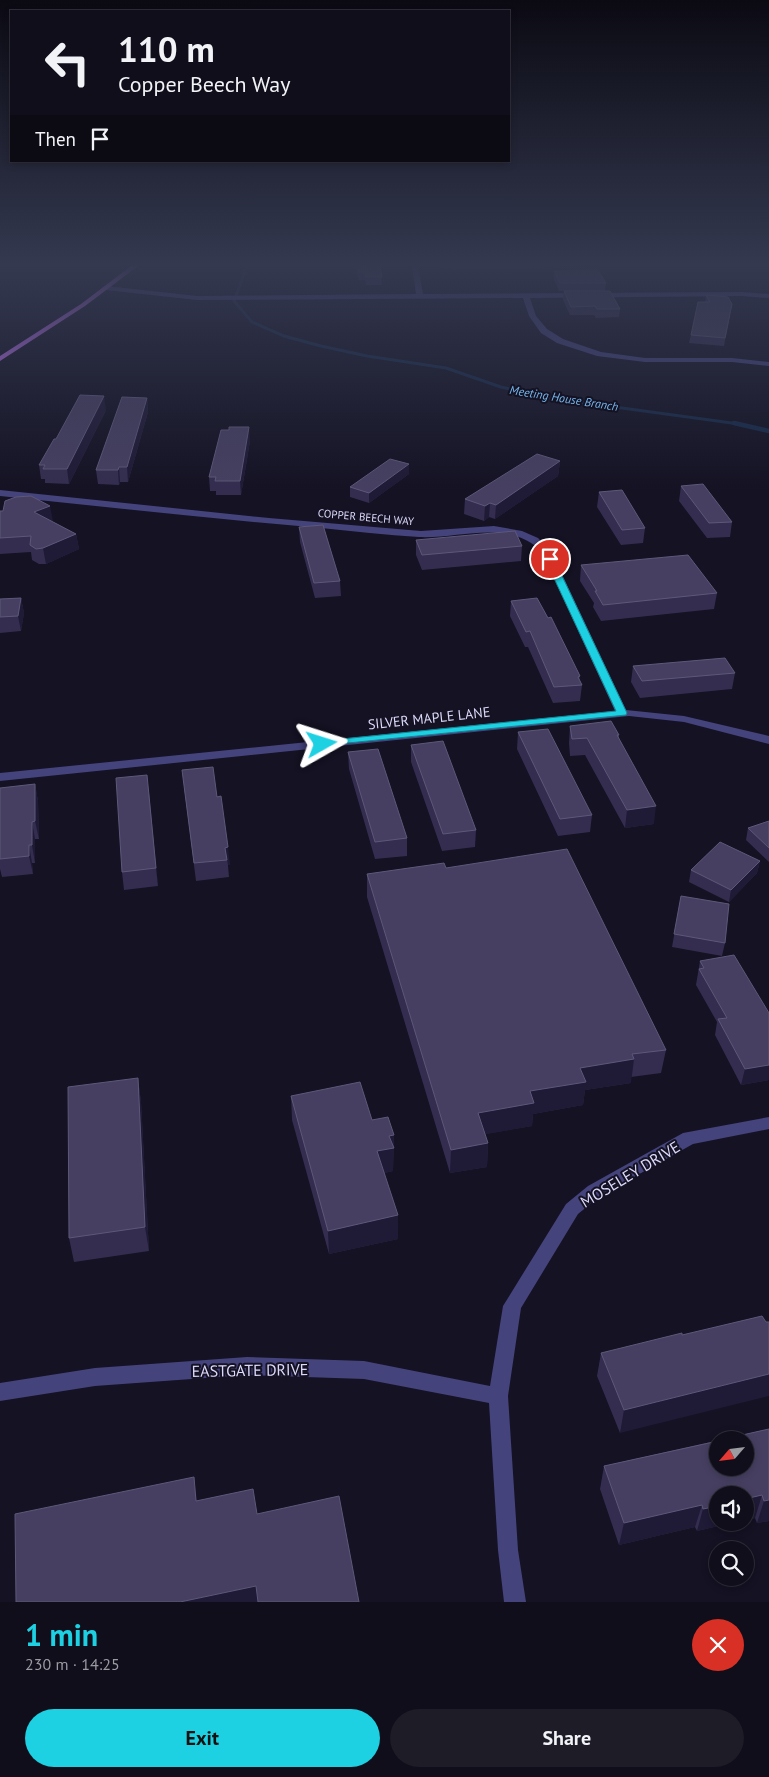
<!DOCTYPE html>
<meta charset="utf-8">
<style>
:root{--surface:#0f0e1a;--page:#1d1c27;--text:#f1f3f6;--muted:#9b9ca2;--line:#2f2e39;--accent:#1dd0e2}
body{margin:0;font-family:"PT Sans",sans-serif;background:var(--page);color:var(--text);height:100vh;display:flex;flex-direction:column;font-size:19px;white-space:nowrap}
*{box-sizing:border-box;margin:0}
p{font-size:16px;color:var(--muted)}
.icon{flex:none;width:28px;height:28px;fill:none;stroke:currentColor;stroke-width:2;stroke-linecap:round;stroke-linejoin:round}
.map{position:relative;height:1602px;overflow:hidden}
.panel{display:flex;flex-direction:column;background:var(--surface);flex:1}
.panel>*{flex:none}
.guide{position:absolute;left:10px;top:10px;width:500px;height:152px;border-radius:0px;box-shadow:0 2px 8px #0003,0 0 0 1px var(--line);background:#0f0e1a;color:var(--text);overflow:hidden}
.needle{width:32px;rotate:242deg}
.tools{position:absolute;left:709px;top:1431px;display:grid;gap:10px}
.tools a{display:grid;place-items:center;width:45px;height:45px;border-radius:50%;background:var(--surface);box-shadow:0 2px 8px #0003,0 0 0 1px var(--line);font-size:25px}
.pin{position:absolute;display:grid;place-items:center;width:42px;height:42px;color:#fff;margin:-21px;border:2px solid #fff;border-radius:50%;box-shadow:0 1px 5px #0007}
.me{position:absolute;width:55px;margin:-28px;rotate:84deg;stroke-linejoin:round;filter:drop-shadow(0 0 4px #0008)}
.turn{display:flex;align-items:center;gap:18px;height:105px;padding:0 25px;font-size:22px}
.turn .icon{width:65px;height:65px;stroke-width:2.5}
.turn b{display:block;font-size:35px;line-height:42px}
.then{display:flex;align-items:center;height:48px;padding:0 25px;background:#0003;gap:10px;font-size:19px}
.round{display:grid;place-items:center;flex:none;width:52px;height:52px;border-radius:26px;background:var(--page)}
.head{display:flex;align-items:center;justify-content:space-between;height:85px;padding:0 25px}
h1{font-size:30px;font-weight:700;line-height:38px;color:var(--accent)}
.button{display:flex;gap:10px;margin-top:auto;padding:10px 25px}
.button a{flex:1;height:58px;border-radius:30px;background:var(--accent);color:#111;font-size:20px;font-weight:700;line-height:58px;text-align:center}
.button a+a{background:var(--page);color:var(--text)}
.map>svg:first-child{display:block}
.green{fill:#152c2b}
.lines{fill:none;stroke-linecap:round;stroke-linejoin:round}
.stream-far1{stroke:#172a48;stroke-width:3}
.stream{stroke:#172a48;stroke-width:4.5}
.minor{fill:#44437c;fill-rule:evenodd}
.major{fill:#bc6eec;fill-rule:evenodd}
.wall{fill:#342d4f}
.shaded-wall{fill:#1f1a36}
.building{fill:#463f61;stroke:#5d5879}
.route{fill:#1dd0e2;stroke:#138793}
.labels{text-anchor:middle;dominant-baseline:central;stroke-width:4;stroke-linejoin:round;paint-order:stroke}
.far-street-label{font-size:11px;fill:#dcd9fa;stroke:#141223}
.far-water-label{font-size:12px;font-style:italic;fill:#74b6ed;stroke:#141223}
.street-label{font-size:14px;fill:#dcd9fa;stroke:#141223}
.near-street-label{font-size:16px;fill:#dcd9fa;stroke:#141223}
</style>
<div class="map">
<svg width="769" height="1602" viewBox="0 0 769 1602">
<rect width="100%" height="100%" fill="#141223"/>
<!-- green -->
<path class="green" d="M442,266H580L453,270Z"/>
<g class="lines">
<!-- stream-far1 -->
<path class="stream-far1" d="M247,266L234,301L252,322L284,336L321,346L367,356L446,368L501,387L549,398L739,424"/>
<!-- stream -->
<path class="stream" d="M734,423L769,431"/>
<!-- minor -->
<path class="minor" d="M412,266H418L423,294L742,292L769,294V298L742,296L530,298L536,316L547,329L563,339L601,352L645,358H732L769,362V366L732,362H645L597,356L557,343L541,333L529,316L523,298L197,300L106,290L103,288L106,286L197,296L416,294Z
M0,490L269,518L421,531L494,526L522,531L538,538L551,551L626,710L684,716L769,736V744L684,722L629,716L0,781V773L615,711L542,552C508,518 461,539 419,537C386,535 353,531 321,528C214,519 107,507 0,496Z
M769,1117V1129L693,1144L600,1196L578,1214L521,1308L508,1396L518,1550L526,1602H504L498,1550L489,1403L364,1379L247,1375L95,1386L0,1401V1383L95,1368L247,1357L364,1361L490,1386L503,1306L566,1204L588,1186L683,1133Z"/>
<!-- major -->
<path class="major" d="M131,266H138L85,306L0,361V356L81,304Z"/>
</g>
<!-- wall -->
<path class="wall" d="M355,266H380L382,285H366L365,280H359Z
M554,271L606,283L605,291L620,309L619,317L596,318L594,315H570L563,300L564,291H589H559L554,279Z
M706,295L732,304L724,346L689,343L691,335L705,302Z
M147,398L148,412L128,482H120L119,485L98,484L96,470Z
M106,410L69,484L45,483V479H41L39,465Z
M229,430L250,441L241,495H216V491H210L209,477Z
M560,461L558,476L495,519L489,517L484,521L464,514L465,499Z
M409,474L369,503L350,497V487Z
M681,486L732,522L730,537L707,538L679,501Z
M599,492L645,528L643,543L621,545L597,507Z
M0,511L53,521H51L76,534L79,549L46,564H39L32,560L31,552L0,554Z
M299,527L340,581L341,596L315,598L300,542Z
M416,540L522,546L521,561L422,570L416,555Z
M581,565L717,593L714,609L601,621L593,607L594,603L580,581Z
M21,598L24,613L21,631L0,633V599Z
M511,601L580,676L579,680L582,685L580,701L553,703L528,647H525L510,616Z
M633,666L735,673L732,689L640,698L631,682Z
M570,726L619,735V738L654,824L625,828L585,755L570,756L569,743Z
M518,732L592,815L590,832L558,836L517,749Z
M411,745L476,830L475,847L442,851L411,762Z
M348,752L407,838V856L375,859L349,769Z
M35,784L38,801L39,839H35V863H32L33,874L2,877L0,869V788Z
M184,787L217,797L230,865H228L229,877L196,881Z
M149,792L158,886L124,890L122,872Z
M769,821V862L746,840L748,828Z
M760,861L757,873L729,902L689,882L691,870Z
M446,868L666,1050L661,1073L631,1077V1083L585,1090L583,1105L533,1114L532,1126L485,1134L488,1143L487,1167L450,1173L367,897V874Z
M681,896L725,943L722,956L672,947Z
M700,961L769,1013V1080L741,1085L715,1035L717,1022L696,985Z
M138,1078L141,1102L149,1251L74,1262L69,1238Z
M291,1096L372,1120L394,1135L393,1171L384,1173L398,1239L329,1254L292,1120Z
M682,1335L620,1433L597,1376L601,1353Z
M769,1429V1521L757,1523L755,1518L745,1520V1495L718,1522H735L697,1531L695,1527L619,1545L600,1489L604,1466Z"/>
<!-- shaded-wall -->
<path class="shaded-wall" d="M104,396L106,410L69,484L67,469Z
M147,398L148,412L128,482L127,467Z
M249,427L250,441L241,495L240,481Z
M560,461L558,476L495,519L496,505Z
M409,464V474L369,503V493Z
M119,467L120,482L119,485L118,470Z
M490,503L489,517L484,521L485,506Z
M50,506L53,521L37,527L34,512Z
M76,534L79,549L46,564L43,548Z
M21,598L24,613L21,631L18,616Z
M147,775L149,792L158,886L156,868Z
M35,784L38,801L39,839L35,821Z
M656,806L654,824L625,828L627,810Z
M32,822L35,839V863L32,845Z
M29,845L32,863L33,874L29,856Z
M228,847L230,865H228L225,848Z
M760,861L757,873L729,902L731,890Z
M634,1059L631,1083L585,1090L583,1105L533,1114L532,1126L476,1136L478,1113L530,1091L580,1068Z
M769,1065V1080L741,1085L745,1069Z
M138,1078L141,1102L149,1251L145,1227Z
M394,1135L393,1171L377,1175V1151L389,1136Z
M488,1143L487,1167L450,1173L451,1150Z
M398,1215V1239L329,1254L328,1231Z
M769,1374V1396L620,1433L624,1410Z
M194,1477L200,1523L196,1501Z
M762,1495L755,1518L745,1520V1499Z
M769,1500V1521L757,1523L764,1501Z
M702,1505L695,1527L619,1545L624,1523Z
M718,1506V1522H735L697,1531L703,1509Z
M256,1586L258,1602H180Z"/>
<!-- building -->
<path class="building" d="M357,266H380L382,277H366L365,272H359Z
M598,270L606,283H560L554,271Z
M564,291H610L620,309H597L595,306L571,307Z
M706,295L728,297L732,304L725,338L691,335L698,302H710Z
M80,395L104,396L67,469H43L45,465H39L54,439H56Z
M122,397L147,398L127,467H119L118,470H96Z
M229,427H249L240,481H215L216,477H209L221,430H229Z
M537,454L560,461L496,505L490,503L485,506L465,499Z
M390,459L409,464L369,493L350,487Z
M703,484L732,522L709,523L681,486Z
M622,490L645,528L622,530L599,492Z
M31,496L50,506L34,512L76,534L43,548L36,549L30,545L31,536L0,538V511H3L5,501L16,497Z
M323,525L340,581L314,583L299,527Z
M515,531L522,546L422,555L416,540Z
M688,555L717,593L603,605L595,591H597L581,565Z
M21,598L18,616L0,617V599Z
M537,598L548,618L551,617L580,676L578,677L582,685L554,687L530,631L526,632L511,601Z
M725,658L735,673L642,681L633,666Z
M611,721L619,735H617L656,806L627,810L587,738L572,739L570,726Z
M548,729L592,815L560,819L518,732Z
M443,741L476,830L443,834L411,745Z
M378,749L407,838L375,842L348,752Z
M213,767L217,797L221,796L228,847L225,848L227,860L194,863L182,770Z
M147,775L156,868L122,872L116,778Z
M35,784V821L32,822V845H29V856L0,859V788Z
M769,821V848L748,828Z
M720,842L760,861L731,890L691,870Z
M567,849L666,1050L632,1054L634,1059L580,1068L586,1082L530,1091L534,1103L478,1113L488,1143L451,1150L367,874L444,863L446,868Z
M681,896L729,904L725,943L674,934Z
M734,955L769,1013V1065L745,1069L718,1019L727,1018L699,969L704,968L700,961Z
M138,1078L145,1227L69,1238L68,1087Z
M360,1082L372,1120L388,1117L394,1135L389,1136L394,1148L377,1151L398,1215L328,1231L291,1096Z
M762,1316L766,1322H769V1374L624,1410L601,1353L682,1333V1335Z
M769,1429V1500L764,1501L762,1495L745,1499V1495H718V1506L703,1509L702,1505L624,1523L604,1466L718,1441V1468H745V1440H720Z
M194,1477L196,1501L253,1489L257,1514L339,1496L359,1602H258L256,1586L180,1602H16L15,1514Z"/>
<!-- sky -->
<linearGradient id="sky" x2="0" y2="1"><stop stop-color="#0b0a13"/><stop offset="0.54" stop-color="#343950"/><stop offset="1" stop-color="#343950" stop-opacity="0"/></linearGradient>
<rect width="769" height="490" fill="url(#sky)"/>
<!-- route -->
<path class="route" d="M550,556L554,559L627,713L626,715L318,746L317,744L318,742L322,741L616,711L545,559Z"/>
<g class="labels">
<!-- far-street labels -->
<g class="far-street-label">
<text transform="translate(366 517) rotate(5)">COPPER BEECH WAY</text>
</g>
<!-- far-water labels -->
<g class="far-water-label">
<text transform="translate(564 398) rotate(9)">Meeting House Branch</text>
</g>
<!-- street labels -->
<g class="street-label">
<text transform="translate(429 718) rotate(-6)">SILVER MAPLE LANE</text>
</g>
<!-- near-street labels -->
<g class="near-street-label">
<text transform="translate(630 1174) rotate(-31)">MOSELEY DRIVE</text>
<text transform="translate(250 1370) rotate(-1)">EASTGATE DRIVE</text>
</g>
</g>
</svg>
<div class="tools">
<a><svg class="needle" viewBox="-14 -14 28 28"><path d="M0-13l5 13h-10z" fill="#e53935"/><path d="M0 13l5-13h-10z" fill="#9b9ca2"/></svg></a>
<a><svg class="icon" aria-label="sound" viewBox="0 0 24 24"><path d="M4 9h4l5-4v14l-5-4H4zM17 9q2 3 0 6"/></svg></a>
<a><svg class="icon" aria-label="search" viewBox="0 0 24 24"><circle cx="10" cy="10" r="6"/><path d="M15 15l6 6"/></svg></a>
</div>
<div class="pin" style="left:550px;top:559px;background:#d93025"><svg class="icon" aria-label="arrive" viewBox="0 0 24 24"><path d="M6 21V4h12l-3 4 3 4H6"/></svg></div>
<svg class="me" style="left:322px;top:744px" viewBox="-20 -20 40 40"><path d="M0-17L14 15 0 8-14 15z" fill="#1dd0e2" stroke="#fff" stroke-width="4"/></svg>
<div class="guide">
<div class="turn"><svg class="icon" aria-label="left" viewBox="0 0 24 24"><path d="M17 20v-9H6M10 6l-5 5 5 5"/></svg><div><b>110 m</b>Copper Beech Way</div></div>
<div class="then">Then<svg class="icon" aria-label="arrive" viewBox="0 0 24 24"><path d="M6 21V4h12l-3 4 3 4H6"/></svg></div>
</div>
</div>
<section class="panel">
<div class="head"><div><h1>1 min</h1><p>230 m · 14:25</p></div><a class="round" style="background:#d93025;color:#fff"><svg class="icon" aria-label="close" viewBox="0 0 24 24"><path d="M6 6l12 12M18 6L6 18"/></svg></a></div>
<div class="button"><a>Exit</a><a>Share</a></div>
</section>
